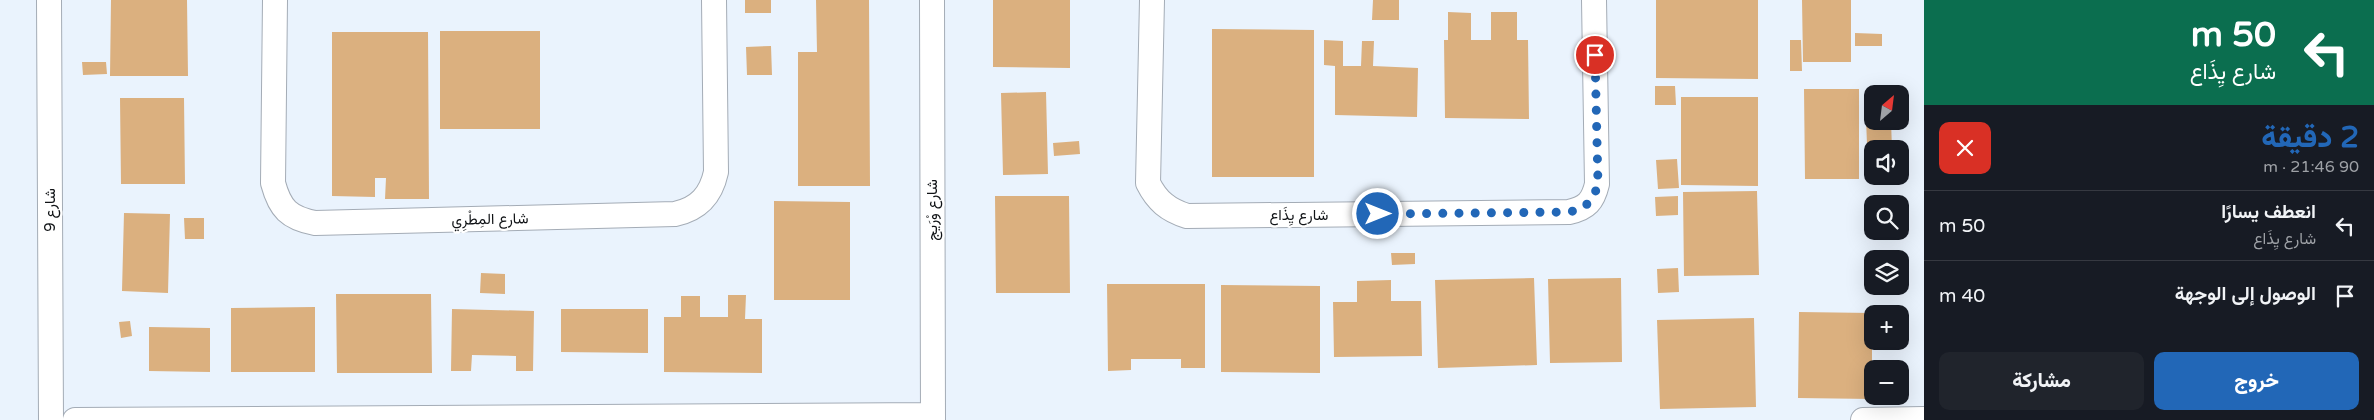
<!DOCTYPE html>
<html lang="ar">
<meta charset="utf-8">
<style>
:root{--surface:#171b24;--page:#20242c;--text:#f1f3f6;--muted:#9ea1a6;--line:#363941;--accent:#2267b7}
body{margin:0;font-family:"Varela Round",Vazirmatn,sans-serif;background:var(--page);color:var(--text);direction:rtl;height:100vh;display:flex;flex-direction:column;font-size:19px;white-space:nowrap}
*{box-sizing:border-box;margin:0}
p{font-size:16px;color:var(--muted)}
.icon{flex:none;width:28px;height:28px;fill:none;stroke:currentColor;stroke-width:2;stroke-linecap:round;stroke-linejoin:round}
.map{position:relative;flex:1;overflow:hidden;direction:ltr}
.panel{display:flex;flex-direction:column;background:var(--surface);width:450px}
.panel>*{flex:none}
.top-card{background:#0b6e4f;color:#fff;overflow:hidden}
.needle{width:32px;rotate:28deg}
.fabs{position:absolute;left:1864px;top:85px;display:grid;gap:10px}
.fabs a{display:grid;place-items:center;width:45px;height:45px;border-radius:10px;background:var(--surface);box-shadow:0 5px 20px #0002;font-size:25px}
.pin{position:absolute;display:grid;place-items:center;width:42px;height:42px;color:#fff;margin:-21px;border:2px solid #fff;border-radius:50%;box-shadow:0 1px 5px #0007}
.me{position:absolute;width:55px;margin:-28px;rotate:90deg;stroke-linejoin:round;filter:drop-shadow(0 0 4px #0008)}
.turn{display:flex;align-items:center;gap:18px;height:105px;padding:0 15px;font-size:22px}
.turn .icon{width:65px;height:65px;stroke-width:2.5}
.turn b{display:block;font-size:35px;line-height:42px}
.round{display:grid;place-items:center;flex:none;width:52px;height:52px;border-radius:10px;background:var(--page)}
.summary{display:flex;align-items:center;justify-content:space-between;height:85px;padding:0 15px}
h1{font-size:30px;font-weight:800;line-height:38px;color:var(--accent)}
.primary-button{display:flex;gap:10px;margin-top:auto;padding:10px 15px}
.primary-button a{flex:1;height:58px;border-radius:10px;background:var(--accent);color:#fff;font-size:20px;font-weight:800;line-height:58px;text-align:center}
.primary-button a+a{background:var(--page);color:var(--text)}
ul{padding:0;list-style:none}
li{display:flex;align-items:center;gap:15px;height:70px;padding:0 15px;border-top:1px solid var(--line)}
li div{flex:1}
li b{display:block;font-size:19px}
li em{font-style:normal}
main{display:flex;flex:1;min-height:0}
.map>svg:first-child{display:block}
.building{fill:#dbb07f}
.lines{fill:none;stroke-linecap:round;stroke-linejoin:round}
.minor-casing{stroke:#a4acb6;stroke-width:26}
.minor{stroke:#fff;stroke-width:24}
.route{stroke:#2267b7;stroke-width:9;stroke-dasharray:0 16.2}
.labels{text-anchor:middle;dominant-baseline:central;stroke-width:4.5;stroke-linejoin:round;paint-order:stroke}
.street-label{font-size:15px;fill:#101316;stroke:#fff}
</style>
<main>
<section class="panel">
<div class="top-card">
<div class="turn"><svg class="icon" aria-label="left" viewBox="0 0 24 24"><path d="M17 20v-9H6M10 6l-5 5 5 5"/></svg><div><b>50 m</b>شارع يِذَاع</div></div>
</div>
<div class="summary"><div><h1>2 دقيقة</h1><p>90 m · 21:46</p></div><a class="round" style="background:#d93025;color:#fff"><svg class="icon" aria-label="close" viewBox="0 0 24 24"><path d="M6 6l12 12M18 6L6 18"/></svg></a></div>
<ul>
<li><svg class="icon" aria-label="left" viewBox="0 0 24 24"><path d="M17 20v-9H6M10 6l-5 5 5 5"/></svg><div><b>انعطف يسارًا</b><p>شارع يِذَاع</p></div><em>50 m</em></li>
<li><svg class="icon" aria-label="arrive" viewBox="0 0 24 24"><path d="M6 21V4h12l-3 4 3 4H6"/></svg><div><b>الوصول إلى الوجهة</b></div><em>40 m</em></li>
</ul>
<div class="primary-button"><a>خروج</a><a>مشاركة</a></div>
</section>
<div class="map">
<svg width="1924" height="420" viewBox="0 0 1924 420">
<rect width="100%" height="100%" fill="#eaf3fd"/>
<!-- building -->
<path class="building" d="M111,0H187L188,76H110Z
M745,0H771V13H745Z
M816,0H869L870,186H798V52H817Z
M993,0H1070V68L993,67Z
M1373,0H1399V20H1372Z
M1656,0H1758V79L1656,78Z
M1802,0H1851V62H1803Z
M1448,12L1471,13V40H1491V12H1517V40H1528L1529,119L1445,118L1444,40H1448Z
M1212,29L1314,30V177H1212Z
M440,31H540V129H440Z
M332,32H428L429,199H385L386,178H375V197L332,196Z
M1855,33L1882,34V46H1855Z
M1324,40L1343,41V66H1361L1362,41H1374L1373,66L1418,68L1417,117L1335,115V66L1324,65Z
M1790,40H1801L1802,71H1790Z
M771,46L772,75H747L746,47Z
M82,62H106L107,74L83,75Z
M1655,86H1675L1676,105H1655Z
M1804,89H1859V179H1805Z
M1046,92L1048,174L1003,175L1001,93Z
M1865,93H1872V121H1891L1892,149H1872V170H1868Z
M1681,97H1758V186L1681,185Z
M120,98H184L185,184H121Z
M1079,141L1080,154L1054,156L1053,143Z
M1677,159L1679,188L1658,189L1656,160Z
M1757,191L1759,275L1684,276L1683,192Z
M995,196H1069L1070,293H996Z
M1678,196V215L1656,216L1655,197Z
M774,201L850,202V300H774Z
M124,213L170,214L168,293L122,291Z
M184,218H204V239H185Z
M1391,253H1415V264L1392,265Z
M1678,268L1679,292L1658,293L1657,269Z
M481,273L505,274V294L480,293Z
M1534,278L1537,365L1438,368L1435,280Z
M1621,278L1622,362L1550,363L1548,279Z
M1391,280V301H1421L1422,356L1334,357L1333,302H1357V281Z
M1107,284H1205V368H1181V359H1131V370L1108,371Z
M1221,285L1320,286V373L1221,372Z
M336,294H431L432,373H337Z
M728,295H746L745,319H762V373L664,372V317H681V296H700V317H728Z
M315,307V372H231V308Z
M452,309L534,311L533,371H516V356L472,355L471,371H451Z
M561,309H648V353L561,352Z
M1799,312L1872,313V399L1798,398Z
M1754,318L1756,407L1660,409L1657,320Z
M130,321L132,336L121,338L119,322Z
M149,327L210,328V372L149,371Z"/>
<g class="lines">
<defs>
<path id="minor" d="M49,0L51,420
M275,0L273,183C280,209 289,218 315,223L675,214C699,209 711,195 716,172L714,0
M932,0L933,420
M1152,0L1148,183C1157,201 1168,210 1187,216L1569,212C1587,208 1593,201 1597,184L1594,0
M75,420L933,415
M1863,420L1924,419"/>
</defs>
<!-- minor casing -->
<use href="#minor" class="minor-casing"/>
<!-- minor -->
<use href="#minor" class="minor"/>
</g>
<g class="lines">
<!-- route -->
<path class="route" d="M1378,214L1569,212C1587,208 1593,201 1598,184L1595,55"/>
</g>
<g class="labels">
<!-- street labels -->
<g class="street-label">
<text transform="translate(50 210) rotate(-90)">شارع 9</text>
<text transform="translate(932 210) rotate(-90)">شارع وْرَيج</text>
<text x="1299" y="215">شارع يِذَاع</text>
<text transform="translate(490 219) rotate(-1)">شارع المِطْرِي</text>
</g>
</g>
</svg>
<div class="fabs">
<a><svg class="needle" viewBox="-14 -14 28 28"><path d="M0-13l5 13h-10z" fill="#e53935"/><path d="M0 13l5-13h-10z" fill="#9ea1a6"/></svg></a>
<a><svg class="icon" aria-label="sound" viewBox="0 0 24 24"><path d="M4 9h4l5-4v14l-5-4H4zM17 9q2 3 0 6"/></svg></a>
<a><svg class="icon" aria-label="search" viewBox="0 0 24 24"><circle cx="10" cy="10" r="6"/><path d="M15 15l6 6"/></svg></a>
<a><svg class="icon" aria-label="layers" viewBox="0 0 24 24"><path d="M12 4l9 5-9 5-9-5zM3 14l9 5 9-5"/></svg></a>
<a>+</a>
<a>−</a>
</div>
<div class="pin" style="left:1595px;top:55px;background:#d93025"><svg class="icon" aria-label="arrive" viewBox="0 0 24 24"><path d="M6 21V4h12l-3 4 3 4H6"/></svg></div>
<svg class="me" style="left:1378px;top:214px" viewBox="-20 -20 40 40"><circle r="17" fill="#2267b7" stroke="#fff" stroke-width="3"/><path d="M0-11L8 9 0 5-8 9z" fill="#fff"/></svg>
</div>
</main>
